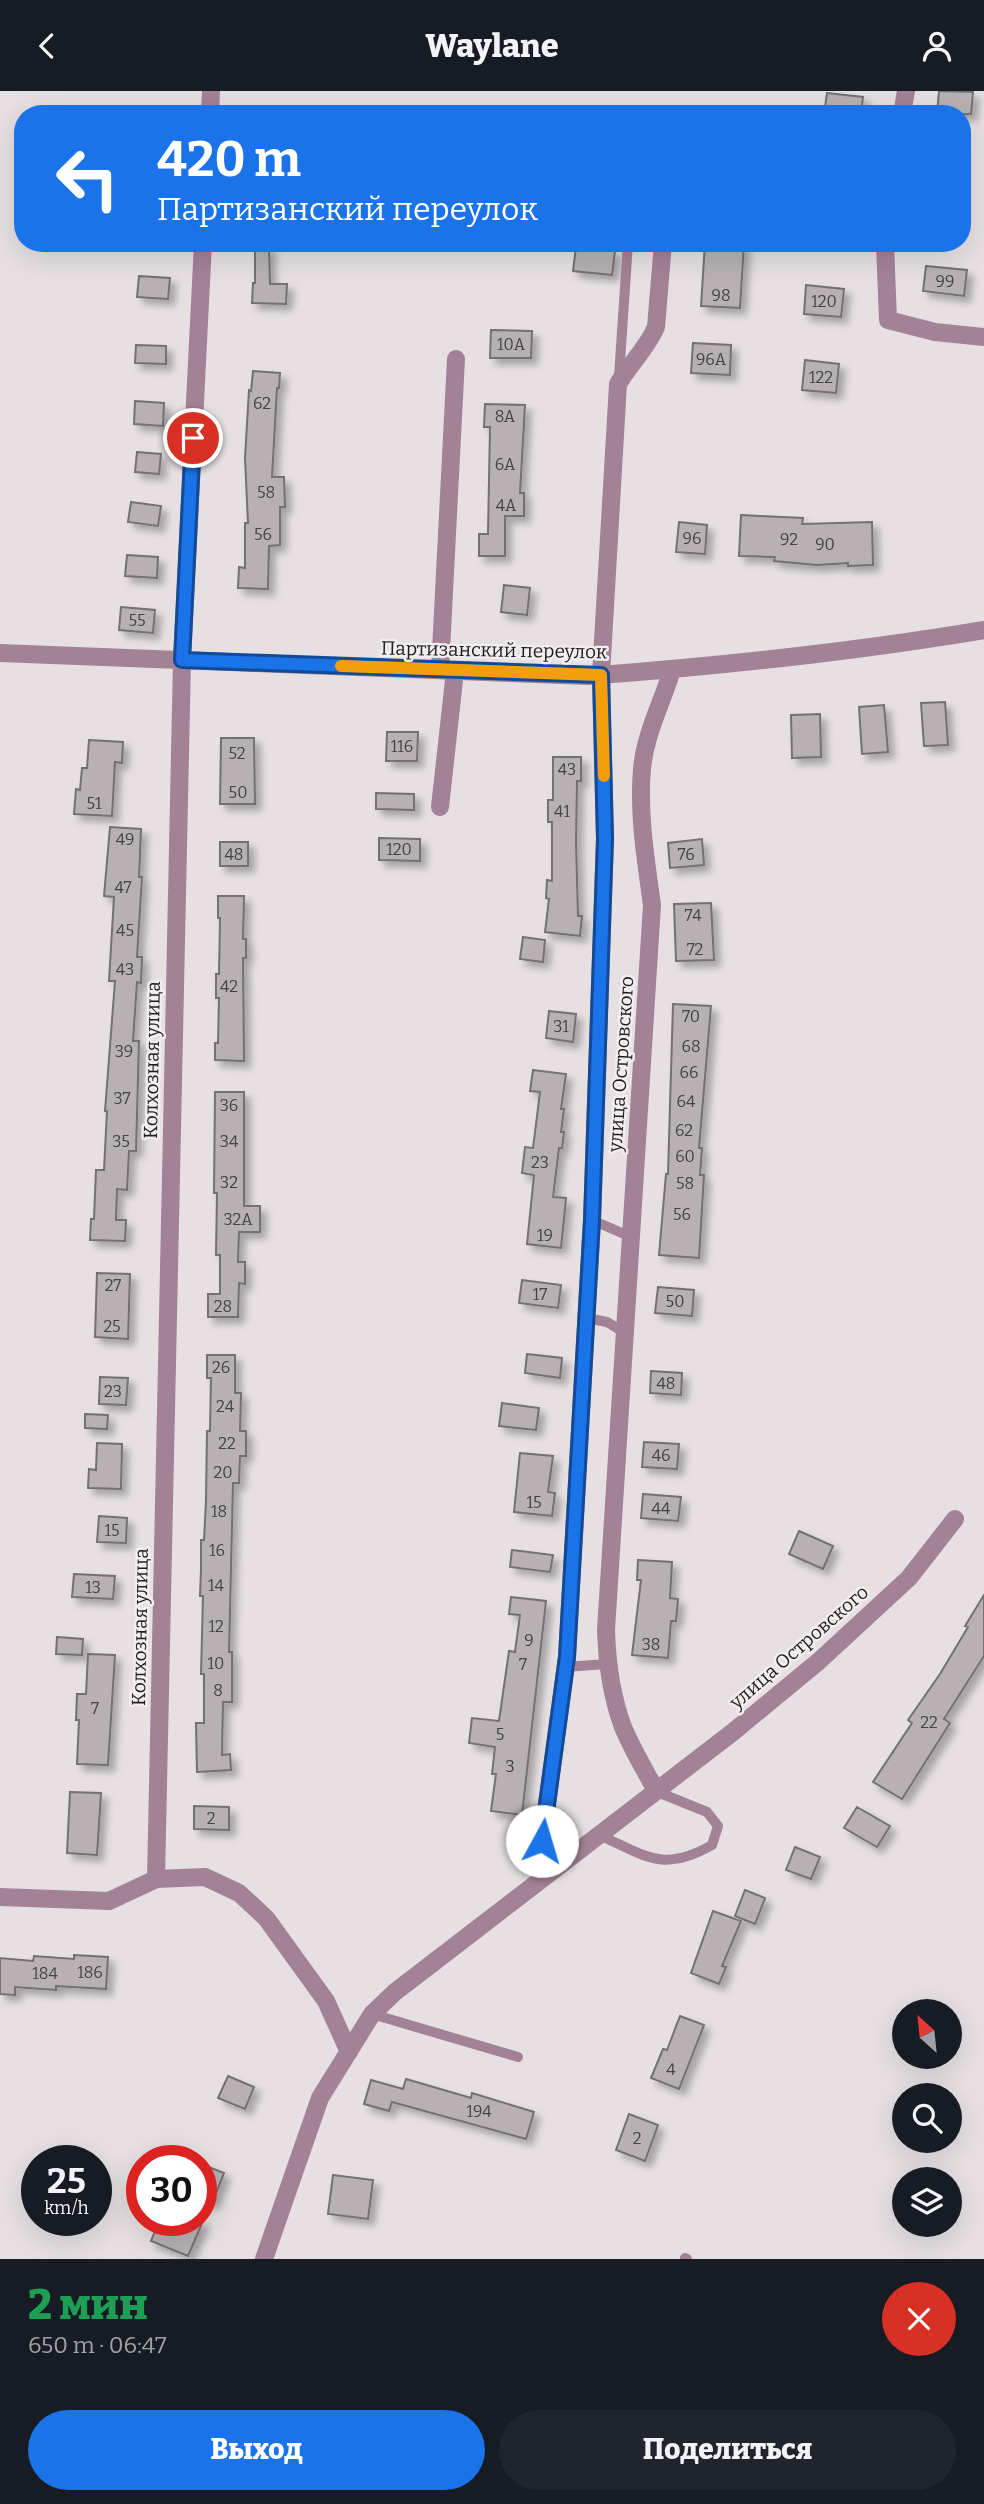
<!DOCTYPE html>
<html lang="ru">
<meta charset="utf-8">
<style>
:root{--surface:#171b24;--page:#20242c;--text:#f1f3f6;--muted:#9ea1a6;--accent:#1a73e8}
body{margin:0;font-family:Bitter,serif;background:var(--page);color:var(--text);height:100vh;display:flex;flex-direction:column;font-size:26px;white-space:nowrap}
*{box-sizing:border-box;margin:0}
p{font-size:23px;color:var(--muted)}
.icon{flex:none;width:38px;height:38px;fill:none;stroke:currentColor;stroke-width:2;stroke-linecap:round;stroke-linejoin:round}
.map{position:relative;height:2168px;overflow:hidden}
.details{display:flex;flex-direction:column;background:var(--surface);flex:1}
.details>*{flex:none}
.top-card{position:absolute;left:14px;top:14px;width:957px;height:147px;border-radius:28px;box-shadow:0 7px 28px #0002;background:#1a73e8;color:#fff;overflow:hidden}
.needle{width:46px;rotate:333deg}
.fabs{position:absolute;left:892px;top:1908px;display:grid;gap:14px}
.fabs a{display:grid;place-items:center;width:70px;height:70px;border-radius:50%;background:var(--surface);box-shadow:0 7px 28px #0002;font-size:35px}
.speed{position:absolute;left:21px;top:2054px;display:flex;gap:14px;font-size:35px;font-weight:700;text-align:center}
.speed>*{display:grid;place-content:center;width:91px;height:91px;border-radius:50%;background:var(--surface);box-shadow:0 7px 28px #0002;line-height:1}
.speed small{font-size:18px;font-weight:400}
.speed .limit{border:10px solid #d22;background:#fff;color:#111}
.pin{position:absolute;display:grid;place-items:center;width:60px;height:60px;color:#fff;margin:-30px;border:4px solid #fff;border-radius:50%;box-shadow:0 2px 7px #0007}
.me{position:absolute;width:77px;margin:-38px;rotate:6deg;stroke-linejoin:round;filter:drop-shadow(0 0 5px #0008)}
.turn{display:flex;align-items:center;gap:24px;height:147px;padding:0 28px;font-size:32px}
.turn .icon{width:91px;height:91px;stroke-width:2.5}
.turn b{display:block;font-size:49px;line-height:60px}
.round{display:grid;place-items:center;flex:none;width:74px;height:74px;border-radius:37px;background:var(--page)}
.overview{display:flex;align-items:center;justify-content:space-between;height:119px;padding:0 28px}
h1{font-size:42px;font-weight:800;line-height:52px;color:#1e9e55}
.primary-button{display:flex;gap:14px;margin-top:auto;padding:14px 28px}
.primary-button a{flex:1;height:80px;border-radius:42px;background:var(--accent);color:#fff;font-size:28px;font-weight:800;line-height:80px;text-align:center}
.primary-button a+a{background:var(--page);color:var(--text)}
header{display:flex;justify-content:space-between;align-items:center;height:91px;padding:0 28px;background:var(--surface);font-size:32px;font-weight:800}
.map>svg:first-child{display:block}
.building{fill:#b7b1b4;stroke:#757072;stroke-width:2;filter:url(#shadow)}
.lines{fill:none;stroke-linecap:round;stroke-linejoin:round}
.service{stroke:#a48295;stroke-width:10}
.minor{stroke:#a48295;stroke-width:18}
.route-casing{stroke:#114b97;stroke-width:18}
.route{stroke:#1a73e8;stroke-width:12}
.slow{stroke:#f59e0b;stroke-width:12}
.labels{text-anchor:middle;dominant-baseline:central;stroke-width:5;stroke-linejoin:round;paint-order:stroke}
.number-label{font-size:16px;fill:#454244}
.street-label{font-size:19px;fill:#1f1d1e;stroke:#f3edf0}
</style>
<header><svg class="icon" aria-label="back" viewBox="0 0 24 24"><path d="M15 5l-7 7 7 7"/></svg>Waylane<svg class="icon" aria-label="person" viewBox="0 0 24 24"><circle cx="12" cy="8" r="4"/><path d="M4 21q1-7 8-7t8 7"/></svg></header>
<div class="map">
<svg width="984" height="2168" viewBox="0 0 984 2168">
<defs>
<filter id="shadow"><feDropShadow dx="6" dy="6" stdDeviation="3.5" flood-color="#0004"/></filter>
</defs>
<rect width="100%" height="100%" fill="#e6e0e3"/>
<!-- building -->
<path class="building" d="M939,0L973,1L971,23H937Z
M827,2L863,6L861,23H824Z
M705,152H744L740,217L701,215Z
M255,155H269L270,193H287L286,213L252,212L253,192H255Z
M576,156L615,160L612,184L573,180Z
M926,175L967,179L964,205L923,200Z
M139,185L170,187L168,208L137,206Z
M806,194L844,198L841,226L804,223Z
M491,239L532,240L531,267H490Z
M693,252L731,254L730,284L691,282Z
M136,254L166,255V273L135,272Z
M805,269L839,273L836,302L802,299Z
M253,280L280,282L279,297H277L272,386H284L285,416H280V454L269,455L268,498L238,497L239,476L245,477V432H248L245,367L249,299L251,300Z
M135,310L164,312L163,335L134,333Z
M485,313L525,314L520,402H524V425H505V465H479V443H488L490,336H484Z
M137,361L161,363L159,383L135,381Z
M131,411L161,415L158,435L128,431Z
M741,424L803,427L802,433L872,431L873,474L848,475V472L817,474L774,470L775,466L739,465Z
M679,431L707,434L705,463L676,461Z
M127,464L158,466L157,487L125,485Z
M504,494L530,497L527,524L501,521Z
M121,516L155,519L153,542L119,539Z
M945,611L948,654L924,655L921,612Z
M884,614L888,661L862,663L859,616Z
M820,623L821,666L792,667L791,624Z
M387,641H418L417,670H386Z
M221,647H254L255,713H220Z
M89,649L123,651L122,672L115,671L112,725L74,723L76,698L80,699L82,677H87Z
M553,666H581V690H577L576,752L578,825H582L580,845L545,841L549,808L546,807L547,789L552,790V731H548V709H553Z
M376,702L414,703V719L376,718Z
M110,736L141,738L139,786H142L137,866H142L141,892L137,891L133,950H139L136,1060H129L127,1099L117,1098L116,1129H126L125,1150L90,1149L91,1128H94L96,1079H104L107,1020H105L115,890H109L114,806L104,805Z
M379,747L420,748V770L379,769Z
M702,748L704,774L670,777L668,752Z
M220,751H248V775H220Z
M218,805H244L243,848H246V867H243L244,970L215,969V952H218L219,907H216V883H219L220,827H218Z
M711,812L714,869L676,870L674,813Z
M523,846L545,849L543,871L520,868Z
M673,913L711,915L699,1057H702L700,1084H704L699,1167L659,1164L666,1083H668Z
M549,920L576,923L573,951L546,947Z
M533,979L566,983L561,1018H564L561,1041H564L562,1057H559L553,1106L566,1107L561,1157L527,1153L534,1084L522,1082L525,1056L533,1057L540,1001L530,1000Z
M215,1001H244V1115H260V1141H239L238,1171H245V1193L239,1192L238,1226H208V1203H220V1164H216L217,1102H214Z
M97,1182L130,1183L128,1248L95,1246Z
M522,1189L561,1194L558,1217L519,1212Z
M658,1196L694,1199L692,1225L655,1222Z
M527,1263L562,1267L560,1287L525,1282Z
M207,1264H235V1302H241L240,1340H246V1365H240L239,1392H233L229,1561H232V1611H223L222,1664L230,1663L231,1679L197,1681L196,1632H204V1583H201L203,1505H200L201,1479V1449H204L206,1410L207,1340H210L211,1287H207Z
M651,1280L682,1282L681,1304L650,1302Z
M100,1286L128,1287L126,1314L99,1313Z
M502,1312L539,1317L536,1339L499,1335Z
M85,1323L108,1324L107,1338L85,1337Z
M644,1351L679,1353L677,1378L642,1376Z
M97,1352L122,1353L121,1398L88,1397L89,1378L96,1379Z
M520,1362L553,1365L548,1401L555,1402L552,1425L514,1421Z
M643,1403L681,1406L678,1430L641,1427Z
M99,1425L127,1427L126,1452L97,1451Z
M799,1440L833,1455L823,1478L789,1463Z
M512,1459L553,1464L550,1481L510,1476Z
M638,1469L672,1471L670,1507L678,1508L676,1530H671L668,1567L632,1564L641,1489H637Z
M74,1483L115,1485L113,1508L72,1506Z
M984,1504V1565L944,1628L950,1632L902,1708L873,1691L912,1632L908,1629L940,1583L968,1536L965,1535Z
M511,1506L546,1510L522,1724L491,1720L496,1683H492L495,1656L469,1652L472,1627L499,1630L509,1560L515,1561L520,1524L509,1523Z
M57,1546L83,1548L82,1564L56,1563Z
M88,1563L115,1564L108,1674L77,1673L79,1629H76L77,1603H86Z
M70,1701L101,1702L97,1764L67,1762Z
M194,1715L229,1716V1739L194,1738Z
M857,1716L890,1735L877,1756L844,1737Z
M795,1756L820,1766L811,1788L786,1779Z
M745,1799L765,1807L755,1833L735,1825Z
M713,1820L741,1830L722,1875L726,1876L719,1893L691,1882Z
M74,1864L108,1866L106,1898L56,1895V1899L15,1896V1904L0,1903V1867L33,1870L34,1865L74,1868Z
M680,1925L704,1934L679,1998L651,1987L663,1958L667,1959Z
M228,1985L254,1996L245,2018L218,2007Z
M406,1988L471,2007L472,2002L534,2021L526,2048L392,2011L389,2020L364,2013L371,1989L403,1998Z
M629,2023L658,2034L645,2070L616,2059Z
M201,2073L224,2082L212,2112L201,2108Z
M333,2084L373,2089L368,2128L328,2123Z
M159,2130H203L188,2165L151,2150Z"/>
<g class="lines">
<!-- service -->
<path class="service" d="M619,285L628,152
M592,1129L631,1146
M586,1227L607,1231L625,1242
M565,1576L607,1573
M599,1744C646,1765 663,1782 712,1754L718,1735L707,1721L655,1700
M372,1923L518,1966
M685,2167L687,2168"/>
<!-- minor -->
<path class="minor" d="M210,23L211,0
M902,23L906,0
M885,152L888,229L935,241L984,246
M0,562L588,585C720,575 853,561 984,539
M440,579L456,268
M440,716L455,580
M656,1700C645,1679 632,1658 623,1636C611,1604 607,1572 606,1539L652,814C646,770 638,723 642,678C645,643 662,612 672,579
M549,1782L542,1750L567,1566L592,1129L605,748L601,584L618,293C630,273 647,257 656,236L663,152
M156,1788L182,569L203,152
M0,1806L109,1810L156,1788L205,1786L239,1802L266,1827L326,1910L349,1961
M264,2168L320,2007L372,1923L395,1901L733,1641L819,1570L909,1487L955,1428"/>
</g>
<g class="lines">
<defs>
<path id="route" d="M193,347L182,569L601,584L605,748L592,1129L567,1566L542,1750"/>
</defs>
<!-- route casing -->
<use href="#route" class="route-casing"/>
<!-- route -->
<use href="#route" class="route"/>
<!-- slow -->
<path class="slow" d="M341,575L601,584L604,685"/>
</g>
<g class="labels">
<!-- number labels -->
<g class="number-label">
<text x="945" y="190">99</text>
<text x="721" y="204">98</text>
<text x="824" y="210">120</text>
<text x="511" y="253">10А</text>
<text x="711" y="268">96А</text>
<text x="821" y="286">122</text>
<text x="262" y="312">62</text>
<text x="505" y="325">8А</text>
<text x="505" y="373">6А</text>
<text x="266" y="401">58</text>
<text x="506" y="414">4А</text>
<text x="263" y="443">56</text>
<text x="692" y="447">96</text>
<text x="789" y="448">92</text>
<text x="825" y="453">90</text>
<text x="137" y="529">55</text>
<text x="402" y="655">116</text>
<text x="237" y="662">52</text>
<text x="567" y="678">43</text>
<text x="238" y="701">50</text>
<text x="94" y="712">51</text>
<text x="562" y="720">41</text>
<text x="125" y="748">49</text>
<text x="399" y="758">120</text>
<text x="234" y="763">48</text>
<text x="686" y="763">76</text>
<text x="123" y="796">47</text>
<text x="693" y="824">74</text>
<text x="125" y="839">45</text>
<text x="695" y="858">72</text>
<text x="125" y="878">43</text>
<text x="229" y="895">42</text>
<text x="691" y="925">70</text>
<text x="561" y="935">31</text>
<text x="691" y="955">68</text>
<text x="124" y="960">39</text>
<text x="689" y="981">66</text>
<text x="122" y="1007">37</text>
<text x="686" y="1010">64</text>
<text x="229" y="1014">36</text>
<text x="684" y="1039">62</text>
<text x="121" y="1050">35</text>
<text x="229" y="1050">34</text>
<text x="685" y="1065">60</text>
<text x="540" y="1071">23</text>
<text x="229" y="1091">32</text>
<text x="685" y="1092">58</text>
<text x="682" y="1123">56</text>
<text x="238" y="1128">32А</text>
<text x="545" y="1144">19</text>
<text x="113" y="1194">27</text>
<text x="540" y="1203">17</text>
<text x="675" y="1210">50</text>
<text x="223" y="1215">28</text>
<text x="112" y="1235">25</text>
<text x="221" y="1276">26</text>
<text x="666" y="1292">48</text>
<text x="113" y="1300">23</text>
<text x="225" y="1315">24</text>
<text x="227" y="1352">22</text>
<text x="661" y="1364">46</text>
<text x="223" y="1381">20</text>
<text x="534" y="1411">15</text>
<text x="661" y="1417">44</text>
<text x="219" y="1420">18</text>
<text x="112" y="1439">15</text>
<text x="217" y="1459">16</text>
<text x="216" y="1494">14</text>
<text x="93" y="1496">13</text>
<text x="216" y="1535">12</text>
<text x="529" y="1549">9</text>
<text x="651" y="1553">38</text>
<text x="216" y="1572">10</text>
<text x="523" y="1573">7</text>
<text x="218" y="1599">8</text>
<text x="95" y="1617">7</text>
<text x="929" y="1631">22</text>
<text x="500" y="1643">5</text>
<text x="510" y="1675">3</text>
<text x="211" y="1727">2</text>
<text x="90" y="1881">186</text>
<text x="45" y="1882">184</text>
<text x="671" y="1978">4</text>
<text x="479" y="2020">194</text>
<text x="637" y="2047">2</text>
</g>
<!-- street labels -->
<g class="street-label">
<text transform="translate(494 559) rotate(1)">Партизанский переулок</text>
<text transform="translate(152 969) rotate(-89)">Колхозная улица</text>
<text transform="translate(621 973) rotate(-86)">улица Островского</text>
<text transform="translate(140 1536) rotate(-89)">Колхозная улица</text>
<text transform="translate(799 1556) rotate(-41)">улица Островского</text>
</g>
</g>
</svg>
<div class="fabs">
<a><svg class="needle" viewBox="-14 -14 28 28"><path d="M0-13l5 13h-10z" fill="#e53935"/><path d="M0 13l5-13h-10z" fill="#9ea1a6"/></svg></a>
<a><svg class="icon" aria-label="search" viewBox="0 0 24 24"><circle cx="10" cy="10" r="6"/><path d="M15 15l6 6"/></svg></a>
<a><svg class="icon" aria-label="layers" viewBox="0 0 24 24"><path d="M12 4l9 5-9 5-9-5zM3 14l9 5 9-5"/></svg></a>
</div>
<div class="speed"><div>25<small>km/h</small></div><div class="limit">30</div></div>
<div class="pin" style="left:193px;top:347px;background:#d93025"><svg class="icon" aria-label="arrive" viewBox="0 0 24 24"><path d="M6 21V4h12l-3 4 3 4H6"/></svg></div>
<svg class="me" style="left:542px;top:1750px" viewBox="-20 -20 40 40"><circle r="19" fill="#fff"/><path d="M0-13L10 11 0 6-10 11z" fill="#1a73e8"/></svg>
<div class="top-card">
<div class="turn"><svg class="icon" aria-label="left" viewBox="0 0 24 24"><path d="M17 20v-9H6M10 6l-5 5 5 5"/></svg><div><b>420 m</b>Партизанский переулок</div></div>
</div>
</div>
<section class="details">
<div class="overview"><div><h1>2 мин</h1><p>650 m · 06:47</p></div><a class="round" style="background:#d93025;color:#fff"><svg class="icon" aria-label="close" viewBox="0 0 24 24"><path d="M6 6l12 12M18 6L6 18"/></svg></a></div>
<div class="primary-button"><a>Выход</a><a>Поделиться</a></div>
</section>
